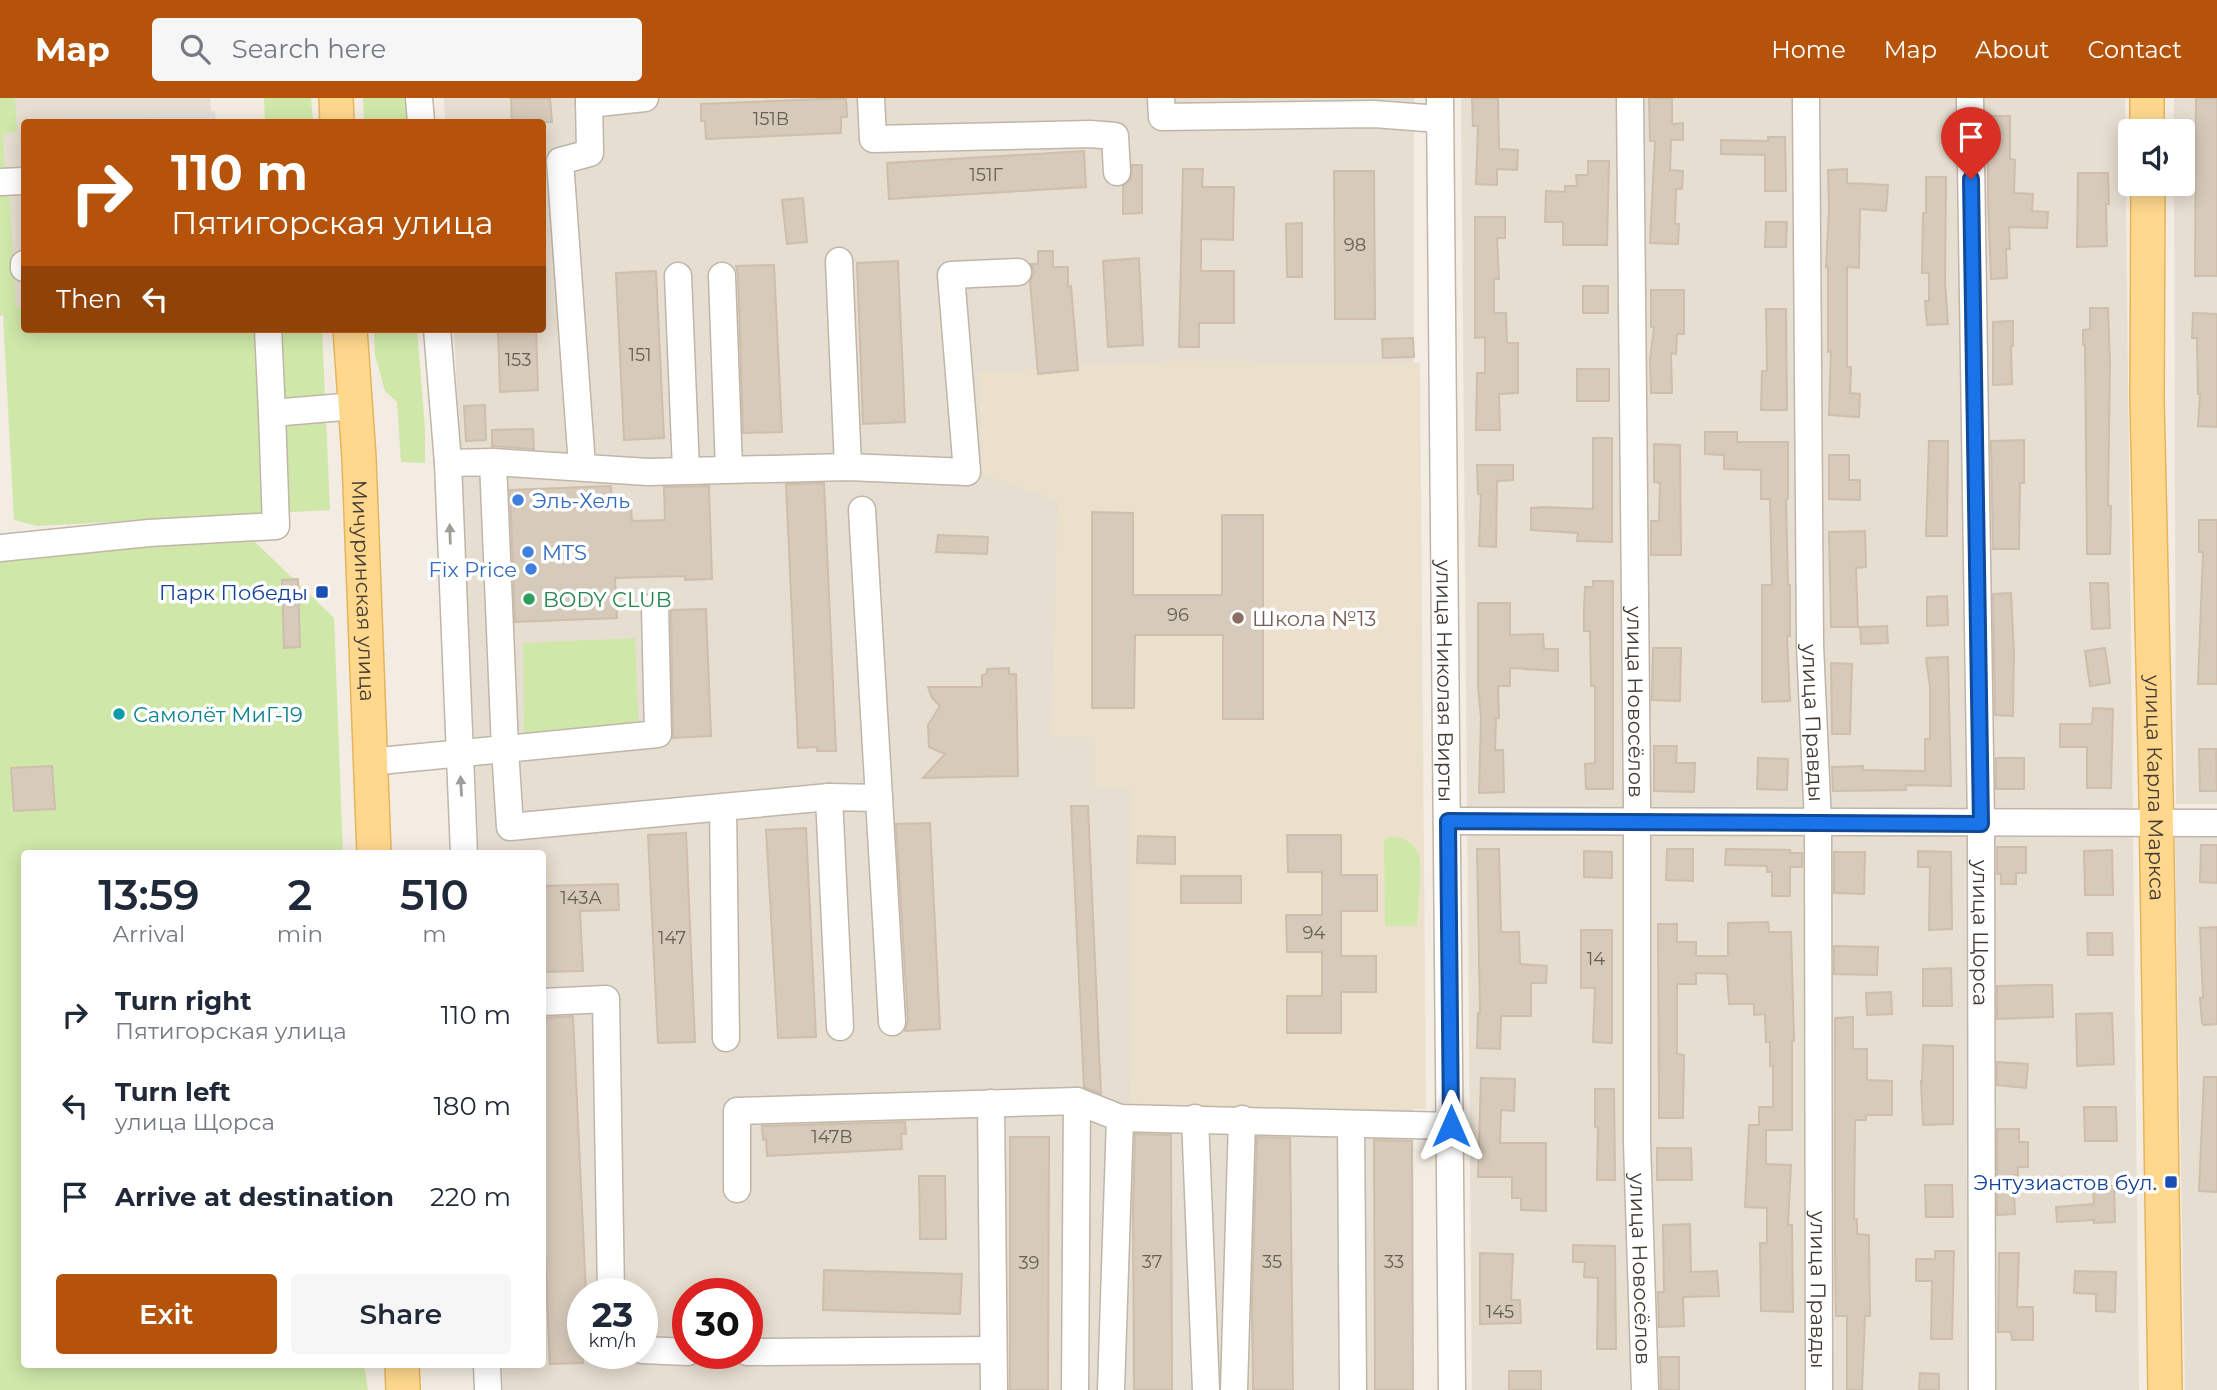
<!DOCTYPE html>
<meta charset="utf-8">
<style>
:root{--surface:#fff;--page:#f6f6f7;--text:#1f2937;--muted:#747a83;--accent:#b45309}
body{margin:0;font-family:Montserrat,sans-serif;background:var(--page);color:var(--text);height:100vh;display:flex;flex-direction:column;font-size:26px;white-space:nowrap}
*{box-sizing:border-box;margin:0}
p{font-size:23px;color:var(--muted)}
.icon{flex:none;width:38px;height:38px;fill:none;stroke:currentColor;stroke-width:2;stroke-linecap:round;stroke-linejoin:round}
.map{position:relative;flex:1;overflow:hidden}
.side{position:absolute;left:21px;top:752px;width:525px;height:518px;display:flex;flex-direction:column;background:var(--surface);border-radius:7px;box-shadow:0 4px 18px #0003}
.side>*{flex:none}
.banner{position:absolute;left:21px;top:21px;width:525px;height:214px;border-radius:7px;box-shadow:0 4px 18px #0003;background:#b45309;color:#fff;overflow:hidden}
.fabs{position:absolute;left:2118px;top:21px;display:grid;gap:14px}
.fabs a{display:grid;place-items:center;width:77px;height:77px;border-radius:7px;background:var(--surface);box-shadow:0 4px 18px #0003;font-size:35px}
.speed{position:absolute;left:567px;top:1180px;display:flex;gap:14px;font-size:35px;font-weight:700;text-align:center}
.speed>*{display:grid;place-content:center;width:91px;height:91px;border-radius:50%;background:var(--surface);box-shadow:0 4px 18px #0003;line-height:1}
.speed small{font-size:18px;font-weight:400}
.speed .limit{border:10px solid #d22;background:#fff;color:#111}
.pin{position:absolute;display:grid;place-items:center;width:60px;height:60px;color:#fff;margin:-72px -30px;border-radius:50% 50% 50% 0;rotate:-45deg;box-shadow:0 0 7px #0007}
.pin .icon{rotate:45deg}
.me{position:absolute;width:77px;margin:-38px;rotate:0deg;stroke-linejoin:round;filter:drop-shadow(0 0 5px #0008)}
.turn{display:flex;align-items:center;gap:24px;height:147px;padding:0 35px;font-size:32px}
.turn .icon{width:91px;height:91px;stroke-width:2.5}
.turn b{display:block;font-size:49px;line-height:60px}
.then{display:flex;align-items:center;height:66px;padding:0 35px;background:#0003;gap:14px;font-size:26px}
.eta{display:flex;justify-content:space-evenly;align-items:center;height:119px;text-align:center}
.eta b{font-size:42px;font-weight:600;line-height:49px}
.primary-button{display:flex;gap:14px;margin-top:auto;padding:14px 35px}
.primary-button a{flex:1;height:80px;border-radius:7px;background:var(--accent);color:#fff;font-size:28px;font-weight:600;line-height:80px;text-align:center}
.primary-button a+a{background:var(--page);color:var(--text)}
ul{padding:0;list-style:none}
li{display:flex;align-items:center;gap:21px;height:91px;padding:0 35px}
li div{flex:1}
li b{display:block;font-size:26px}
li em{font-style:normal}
header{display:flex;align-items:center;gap:42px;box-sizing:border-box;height:98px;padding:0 35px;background:var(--accent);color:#fff}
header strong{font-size:33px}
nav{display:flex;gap:38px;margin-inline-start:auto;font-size:24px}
.search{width:490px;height:63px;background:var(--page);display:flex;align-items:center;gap:18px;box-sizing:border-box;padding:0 24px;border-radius:7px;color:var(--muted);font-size:26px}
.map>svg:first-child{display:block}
.residential{fill:#e6ded0;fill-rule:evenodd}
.education{fill:#ebe0cb}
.green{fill:#cfe8a9}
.parking{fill:#e2dfdb}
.building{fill:#d6caba;stroke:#cebeab;stroke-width:2}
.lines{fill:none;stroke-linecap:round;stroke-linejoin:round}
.minor-casing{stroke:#c0b6a8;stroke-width:29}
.major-casing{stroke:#e6b45c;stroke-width:36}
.minor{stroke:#fff;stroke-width:26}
.major{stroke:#ffd88e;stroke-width:33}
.oneway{fill:#a19e99}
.route-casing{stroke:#114b97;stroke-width:18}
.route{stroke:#1a73e8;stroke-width:12}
.shop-dot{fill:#3f7fe0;stroke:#fff;stroke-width:2.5}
.transit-dot{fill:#1a4fb4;stroke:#fff;stroke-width:2.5}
.leisure-dot{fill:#2e9e5b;stroke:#fff;stroke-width:2.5}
.education-dot{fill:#8d6e63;stroke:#fff;stroke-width:2.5}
.culture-dot{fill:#0f9aa8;stroke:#fff;stroke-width:2.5}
.labels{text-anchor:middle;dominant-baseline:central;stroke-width:7;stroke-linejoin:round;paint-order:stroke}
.number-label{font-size:18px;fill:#686055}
.shop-label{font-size:21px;fill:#366cbe;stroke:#fff;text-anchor:start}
.street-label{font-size:21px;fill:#433c33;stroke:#fff}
.transit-label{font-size:21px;fill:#164399;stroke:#fff;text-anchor:end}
.leisure-label{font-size:21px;fill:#27864d;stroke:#fff;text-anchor:start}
.education-label{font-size:21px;fill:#785e54;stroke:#fff;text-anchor:start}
.culture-label{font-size:21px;fill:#0d838f;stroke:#fff;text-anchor:start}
</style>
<header>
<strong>Map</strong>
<div class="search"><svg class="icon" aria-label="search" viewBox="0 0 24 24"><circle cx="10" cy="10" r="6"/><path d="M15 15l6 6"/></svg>Search here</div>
<nav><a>Home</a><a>Map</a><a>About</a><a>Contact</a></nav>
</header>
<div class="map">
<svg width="2217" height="1292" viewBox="0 0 2217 1292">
<rect width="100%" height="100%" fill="#f2ece2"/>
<!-- residential -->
<path class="residential" d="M0,0H210L212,24H24V215L0,218Z
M444,0H1414L1413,1292H503L502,1267H542V756H479L454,231H542V24H445ZM583,1195H642V1255H583ZM688,1195H747V1255H688Z
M1461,0H2125L2139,1292H1472Z
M2174,0H2217V706H2176L2174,86H2182V33H2174Z
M2175,737H2217V1292H2185Z"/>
<!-- education -->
<path class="education" d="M1172,263L1420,265L1426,1011L1130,1010L1132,692L1095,691V639L1052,638L1058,402L982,376L979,274Z"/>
<!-- green -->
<path class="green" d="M0,0H15L17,34L3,35L6,92H9L16,209H24V231H322L330,412L37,428L14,422L3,217L0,216Z
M264,0H311L313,24H265Z
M363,0H406L408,24H364Z
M374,231H417L425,330V365L401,364L397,304L385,293L375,257Z
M251,440L334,520L343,756H24V1267H364L368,1292H0V462L9,458Z
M635,540L639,634L524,646L523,545Z
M1389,739C1400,738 1412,743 1418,754C1423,764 1418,813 1417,828H1385L1384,743Z"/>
<!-- parking -->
<path class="parking" d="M215,13L216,24H66V19Z"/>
<!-- building -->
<path class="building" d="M511,0H550L552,24H512Z
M846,0L847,19H841V35L706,41L705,23H701V6Z
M1472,0H1498L1499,51L1518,52L1517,72L1497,71V87L1476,86L1478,28H1473Z
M1649,0H1672V26L1683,25V42H1671L1670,72L1683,73L1682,91H1676L1675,126H1679L1678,146L1650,145L1655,43H1650Z
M2196,0H2217V178H2195Z
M1988,18H2010V61L2015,62L2014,95L2033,96L2032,113L2048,114L2047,130L2009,129L2010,151H2006L2007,180L1991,181L1988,102Z
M1768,39H1785L1786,93H1765V57L1721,56V42L1768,43Z
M1084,53L1086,89L889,101L887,65Z
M1588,63H1609L1607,147H1563V124H1545L1546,93L1565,94V88H1577L1576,77H1588Z
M1132,67H1142V115L1123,116V88L1131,80Z
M1183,71H1203L1202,89H1234L1233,142L1201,141V173H1234V225H1199V249H1179Z
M1847,71V85L1888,87L1886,113L1860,111L1859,170L1847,169V269H1851L1850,295L1860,296L1859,319L1829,317L1831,254H1828V169H1826L1829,112L1828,72Z
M1334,73H1374L1375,221H1335Z
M2078,75H2108L2109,106H2106L2107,148L2077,149Z
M1926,79H1946L1945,184L1948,226L1927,227L1925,203H1929V175H1922L1923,115H1926Z
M803,100L807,144L787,146L782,102Z
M1475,119H1505V140H1497L1499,181H1494V215H1506L1507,245H1518V295L1499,296L1500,332H1476L1477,275H1485V239L1475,240Z
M1766,124H1787L1786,149H1765Z
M1302,125V179H1287L1286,126Z
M1038,153H1053V169H1068V189L1071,188L1078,272L1038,276L1030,184L1034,174L1031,166H1038Z
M1139,160L1143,247L1108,249L1103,163Z
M898,163L905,324L863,326L857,165Z
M774,167L782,334L743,335L738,177L736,168Z
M656,173L664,340L624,342L616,175Z
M1583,188H1608V215H1583Z
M1651,192H1684V236H1677L1676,256L1671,255L1672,295H1651L1650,262L1654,229H1651Z
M2090,210H2108L2110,264L2108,408H2111L2110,456H2087L2085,247H2083V232L2090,231Z
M1766,211H1786L1787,312H1761L1762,273H1767Z
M2193,215L2217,216V329L2198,328L2200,296H2198L2197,240H2192Z
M2013,223V248H2011L2012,286L1993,287V224Z
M498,231H536L538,292L500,294Z
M1413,240L1414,259L1383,260L1382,241Z
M1577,271H1609V303H1577Z
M485,307L486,342L466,343L464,308Z
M533,331L534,351L492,348V332Z
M1705,334H1737V344H1788V401H1786L1788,487H1790V538H1787L1790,603L1762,604V487H1772L1770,401H1761V372L1724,371V357L1705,356Z
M1593,340H1612V444L1577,443L1578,435L1531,432V410L1544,409L1593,411Z
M2024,342V385H2020L2019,451H1993L1991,343Z
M1929,343H1948L1947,438H1926Z
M1654,346L1680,347L1681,457H1651V423H1659L1660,385L1654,384Z
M1829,357H1849V382H1860V402L1829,401Z
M1477,367H1513V382L1497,383L1496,449L1479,448L1481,397L1478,396Z
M824,385L836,653H817V649L798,650L786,386Z
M611,388L612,412L631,411L632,423L665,422L664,389L709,388L712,481L685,482V478L615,480L617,520L515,524L510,392Z
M1092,414L1133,415V497H1222V417H1263V621H1223V537H1135L1134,610H1092Z
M2199,422H2217V586H2198L2203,454H2199Z
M1865,433L1866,469L1856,470L1858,529H1831L1829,434Z
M938,437L988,439L987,456L936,454Z
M298,481L300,549L284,550L282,482Z
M1593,483H1613V691H1586L1585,666L1595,665V588H1591L1590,533H1584V511L1585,489H1593Z
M2090,485H2108L2110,530L2092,531Z
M2011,495L2014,554L2013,618L1995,617L1993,496Z
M1947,498L1948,527L1927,528V499Z
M1478,505H1510V537L1543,536L1544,551H1558V573L1510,570V588H1498L1499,620H1496L1495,652H1503L1504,694L1479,695L1481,620L1478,589Z
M706,511L711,638L673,640L671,512Z
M1887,528L1888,545L1861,546L1860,529Z
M1653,550H1681L1680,603L1652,602Z
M2105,550L2110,585L2090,588L2085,553Z
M1948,559L1951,688L1906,687V692L1833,693L1832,669L1863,668V672L1925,673V641H1930V589L1926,560Z
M1831,565L1852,566L1850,636H1832Z
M1009,570V576H1016L1018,678L923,680L945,656L929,649L928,627L940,608L932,600L928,589H982V577L987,576V571Z
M2093,610L2113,611L2111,690H2087V649H2060V626H2092Z
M1654,648H1677L1676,665H1695L1694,694L1654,693Z
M2199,651H2216L2217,693H2200Z
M1758,660L1788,661L1787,692L1757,691Z
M1996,660H2024V691H1996Z
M52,668L55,711L14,713L11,670Z
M1071,708H1088L1101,996L1084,989Z
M930,725L940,931L905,933L908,923L896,726Z
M806,730L816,939L778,940L766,732Z
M686,735L695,944L658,945L648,737Z
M1287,737H1341V777H1377V813H1341V858H1376V894H1341V935H1287V898H1322V854H1287L1286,817H1322V774H1288Z
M1138,738L1175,739V766L1137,765Z
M2201,747H2217V785L2200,784Z
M1997,749H2026V775H2016V786H2001V776H1997Z
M1477,751H1499L1501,834H1519L1520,866L1547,868L1546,885H1531V918H1501L1500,951L1477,950L1478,915H1480Z
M1667,751H1693V783L1666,782Z
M1726,751L1790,752V755H1802V769H1790V798H1772V774H1767V768L1725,767Z
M2112,752L2113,797H2085L2084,753Z
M1584,753L1612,754V780L1584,779Z
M1918,753L1951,754L1952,831L1929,832L1930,769H1918Z
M1834,754H1865L1864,796L1834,795Z
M1181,778H1241V805H1181Z
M618,786L619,812L580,813L583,873L542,874L543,788Z
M1768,824L1769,834H1791L1794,943H1792V1032H1766V1066L1791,1067L1788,1127H1792L1793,1214L1761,1213L1760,1145H1767V1110L1745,1109L1749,1027H1759V1009H1773V968H1770V944H1766L1765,916L1754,917V906H1729L1727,876L1696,875V886H1677V956L1684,957L1683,1020H1659L1658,826H1677V844H1696V858H1728V825Z
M2217,829V926L2204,927L2202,925L2200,900H2203L2200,830Z
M1581,832H1612V945L1593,944L1595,890H1581Z
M2087,835H2112L2113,857H2088Z
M1834,848L1878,849L1877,877L1834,876Z
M1951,870L1952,908H1923V871Z
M2036,887H2052L2053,919L1997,921V888Z
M1891,894L1892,916L1867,917L1866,895Z
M2112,915L2114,966L2077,968L2076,916Z
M573,918L586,1195H583V1265L550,1266L542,1094V920Z
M1853,919V951H1867V982L1892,983V1017H1866V1022H1855L1854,1121H1857V1136L1869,1137L1870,1218H1865L1862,1292H1847V1218H1836L1835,1157V920Z
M1923,947L1953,948V1026L1923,1027L1921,984L1922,985Z
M1997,964L2028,966L2026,990L1997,987Z
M2204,979H2217V1094L2199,1093Z
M1481,980L1515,981L1514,1013L1501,1012L1500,1045H1546V1113L1521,1112V1100H1512V1079H1478Z
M1595,991H1614L1615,1082H1597L1598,1029H1595Z
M2084,1009H2116L2117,1043H2085Z
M905,1024L906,1036H901L902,1051L767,1058L766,1041L763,1042L762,1028Z
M1997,1031H2019V1044H2028V1069H2018V1077H2013L2015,1116L1997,1117Z
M1135,1036L1171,1037L1172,1292H1134L1133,1111Z
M1010,1039H1049L1048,1292H1010Z
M1257,1039L1290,1040L1293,1292H1253L1252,1202Z
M1374,1042L1412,1043L1413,1292H1375Z
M1657,1050H1691L1692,1082H1657Z
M919,1078H945L946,1141H920Z
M1925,1087H1952L1953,1119H1926Z
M2093,1088H2114L2115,1124L2094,1125V1122L2057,1124L2056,1109L2094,1106Z
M1690,1126L1691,1174L1717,1173L1719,1198L1683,1199L1684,1228L1659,1229L1658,1194H1664L1663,1127Z
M1573,1147L1615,1148L1616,1251H1597L1598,1180L1584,1179L1585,1164H1573Z
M1935,1153H1954L1952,1241H1931L1932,1183H1916V1161H1935Z
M1480,1155L1513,1156L1511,1202H1520L1521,1225L1480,1226Z
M1999,1155H2019L2017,1209H2033V1242H2012L2011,1234H1998Z
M824,1172L962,1176L960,1216L823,1212Z
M2075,1173L2116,1174L2115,1214L2096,1213V1196L2074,1195Z
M1660,1259H1679V1292H1661Z
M1509,1273H1541V1292H1509Z
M1920,1275L1939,1276V1292H1919Z"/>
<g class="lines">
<defs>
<g id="minor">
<path d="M419,0L421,24"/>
<path d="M871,0L873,41L1090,36L1115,38L1117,74"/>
<path d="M1161,0L1162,19L1374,16L1439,21"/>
<path id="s1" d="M1440,0L1452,1292"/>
<path id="s2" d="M1630,0L1637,703V1045L1645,1292"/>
<path id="s3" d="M1806,0L1810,547L1818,725L1819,1292"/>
<path id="s4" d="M1970,0L1981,726L1982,1292"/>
<path d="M589,6L645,0"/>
<path d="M0,84L24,83"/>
<path d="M839,163L848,369"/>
<path d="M24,166V170"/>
<path d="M678,178L686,372"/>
<path d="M722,178L729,371"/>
<path d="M268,231L272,315"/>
<path d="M437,231L448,365L464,756"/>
<path d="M493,364L648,374L848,369L967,374L951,177L1018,174"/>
<path d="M582,368L560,63L590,55L589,0"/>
<path d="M0,450L149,435L276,428L272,315L355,308"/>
<path d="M655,508L658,636L505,651L510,729L829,699L879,700L862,412"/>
<path d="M369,664L505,651L493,364L448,365"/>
<path d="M829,699L840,929"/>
<path d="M879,700L892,924"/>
<path d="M723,709L726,940"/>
<path d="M1448,723L2217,725"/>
<path d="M542,904L606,901L611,1195"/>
<path d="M991,1005L994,1292"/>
<path d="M1195,1020L1206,1292"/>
<path d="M1351,1026L1353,1292"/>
<path d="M737,1091V1013L1077,1003L1120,1020L1451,1028"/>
<path d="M642,1252L688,1254"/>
<path d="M747,1254L993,1252"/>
<path d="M487,1267L488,1292"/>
<path d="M1075,1292L1077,1003"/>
<path d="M1111,1292L1120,1020"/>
<path d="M1234,1292L1242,1021"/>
</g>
<g id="major">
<path d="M336,0L337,24"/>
<path d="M2147,0V33"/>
<path id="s5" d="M2148,86L2147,301L2156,698L2165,1292"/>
<path id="s6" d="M350,231L359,360L374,756"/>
<path d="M402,1267L403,1292"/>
</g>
</defs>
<!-- minor casing -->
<use href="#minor" class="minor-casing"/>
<!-- major casing -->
<use href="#major" class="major-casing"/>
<!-- minor -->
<use href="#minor" class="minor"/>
<!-- major -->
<use href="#major" class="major"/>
</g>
<!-- one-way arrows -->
<defs><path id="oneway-solid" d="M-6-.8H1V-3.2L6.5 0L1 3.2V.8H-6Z" transform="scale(1.75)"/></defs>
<g class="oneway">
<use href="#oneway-solid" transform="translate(450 436) rotate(-92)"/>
<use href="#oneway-solid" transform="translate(461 688) rotate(-93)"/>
</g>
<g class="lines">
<defs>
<path id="route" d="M1451,1028L1448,723L1981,726L1971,81"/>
</defs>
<!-- route casing -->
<use href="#route" class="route-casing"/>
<!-- route -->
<use href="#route" class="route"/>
</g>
<!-- markers -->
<g class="shop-dot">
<circle cx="518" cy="402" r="7"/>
<circle cx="528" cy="454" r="7"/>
<circle cx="531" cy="471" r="7"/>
</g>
<g class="transit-dot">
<rect x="315" y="487" width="14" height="14" rx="3.5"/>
<rect x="2164" y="1077" width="14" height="14" rx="3.5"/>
</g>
<circle class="leisure-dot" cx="529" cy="501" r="7"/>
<circle class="education-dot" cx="1238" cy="520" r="7"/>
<circle class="culture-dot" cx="119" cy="616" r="7"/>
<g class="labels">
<!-- number labels -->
<g class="number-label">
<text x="771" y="21">151В</text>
<text x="986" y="77">151Г</text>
<text x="1355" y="147">98</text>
<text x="640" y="257">151</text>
<text x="518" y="262">153</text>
<text x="1178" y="517">96</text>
<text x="581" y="800">143А</text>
<text x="1314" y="835">94</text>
<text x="672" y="840">147</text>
<text x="1596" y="861">14</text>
<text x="832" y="1039">147В</text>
<text x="1152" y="1164">37</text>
<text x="1272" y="1164">35</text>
<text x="1394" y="1164">33</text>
<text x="1029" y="1165">39</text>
<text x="1500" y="1214">145</text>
</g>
<!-- shop labels -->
<g class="shop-label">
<text x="532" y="402">Эль-Хель</text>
<text x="542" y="454">MTS</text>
<text x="517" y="471" text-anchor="end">Fix Price</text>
</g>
<!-- street labels -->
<g class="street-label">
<text stroke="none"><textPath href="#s6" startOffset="262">Мичуринская улица</textPath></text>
<text stroke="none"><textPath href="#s1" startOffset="583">улица Николая Вирты</textPath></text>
<text stroke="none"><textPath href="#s2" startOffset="604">улица Новосёлов</textPath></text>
<text stroke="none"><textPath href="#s3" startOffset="625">улица Правды</textPath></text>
<text stroke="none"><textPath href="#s5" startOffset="604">улица Карла Маркса</textPath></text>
<text stroke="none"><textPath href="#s4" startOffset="835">улица Щорса</textPath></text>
<text stroke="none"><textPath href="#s2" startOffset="1171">улица Новосёлов</textPath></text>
<text stroke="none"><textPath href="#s3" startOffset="1192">улица Правды</textPath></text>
</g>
<!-- transit labels -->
<g class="transit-label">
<text x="308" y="494">Парк Победы</text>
<text x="2157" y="1084">Энтузиастов бул.</text>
</g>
<!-- leisure labels -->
<g class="leisure-label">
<text x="543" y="501">BODY CLUB</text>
</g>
<!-- education labels -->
<g class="education-label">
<text x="1252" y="520">Школа №13</text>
</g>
<!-- culture labels -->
<g class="culture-label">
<text x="133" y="616">Самолёт МиГ-19</text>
</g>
</g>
</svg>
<div class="fabs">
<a><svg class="icon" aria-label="sound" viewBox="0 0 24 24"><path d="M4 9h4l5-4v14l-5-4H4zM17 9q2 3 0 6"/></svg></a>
</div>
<div class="speed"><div>23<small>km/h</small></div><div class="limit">30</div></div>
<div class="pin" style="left:1971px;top:81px;background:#d93025"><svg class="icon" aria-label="arrive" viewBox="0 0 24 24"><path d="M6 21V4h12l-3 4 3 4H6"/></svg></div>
<svg class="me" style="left:1451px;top:1028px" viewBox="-20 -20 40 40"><path d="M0-17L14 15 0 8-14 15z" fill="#1a73e8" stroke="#fff" stroke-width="4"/></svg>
<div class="banner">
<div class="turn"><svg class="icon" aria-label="right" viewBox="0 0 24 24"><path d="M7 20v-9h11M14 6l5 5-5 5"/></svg><div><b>110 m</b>Пятигорская улица</div></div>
<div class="then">Then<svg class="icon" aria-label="left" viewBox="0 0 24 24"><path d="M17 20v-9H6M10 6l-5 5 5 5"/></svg></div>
</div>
<section class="side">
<div class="eta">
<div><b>13:59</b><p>Arrival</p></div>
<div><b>2</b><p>min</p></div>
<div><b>510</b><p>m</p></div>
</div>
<ul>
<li><svg class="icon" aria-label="right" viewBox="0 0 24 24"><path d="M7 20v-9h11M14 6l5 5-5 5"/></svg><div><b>Turn right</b><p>Пятигорская улица</p></div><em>110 m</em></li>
<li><svg class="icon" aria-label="left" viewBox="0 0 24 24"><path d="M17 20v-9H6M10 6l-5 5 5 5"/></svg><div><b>Turn left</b><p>улица Щорса</p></div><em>180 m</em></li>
<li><svg class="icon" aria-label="arrive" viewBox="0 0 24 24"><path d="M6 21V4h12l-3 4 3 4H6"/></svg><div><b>Arrive at destination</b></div><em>220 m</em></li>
</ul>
<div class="primary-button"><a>Exit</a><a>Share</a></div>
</section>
</div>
